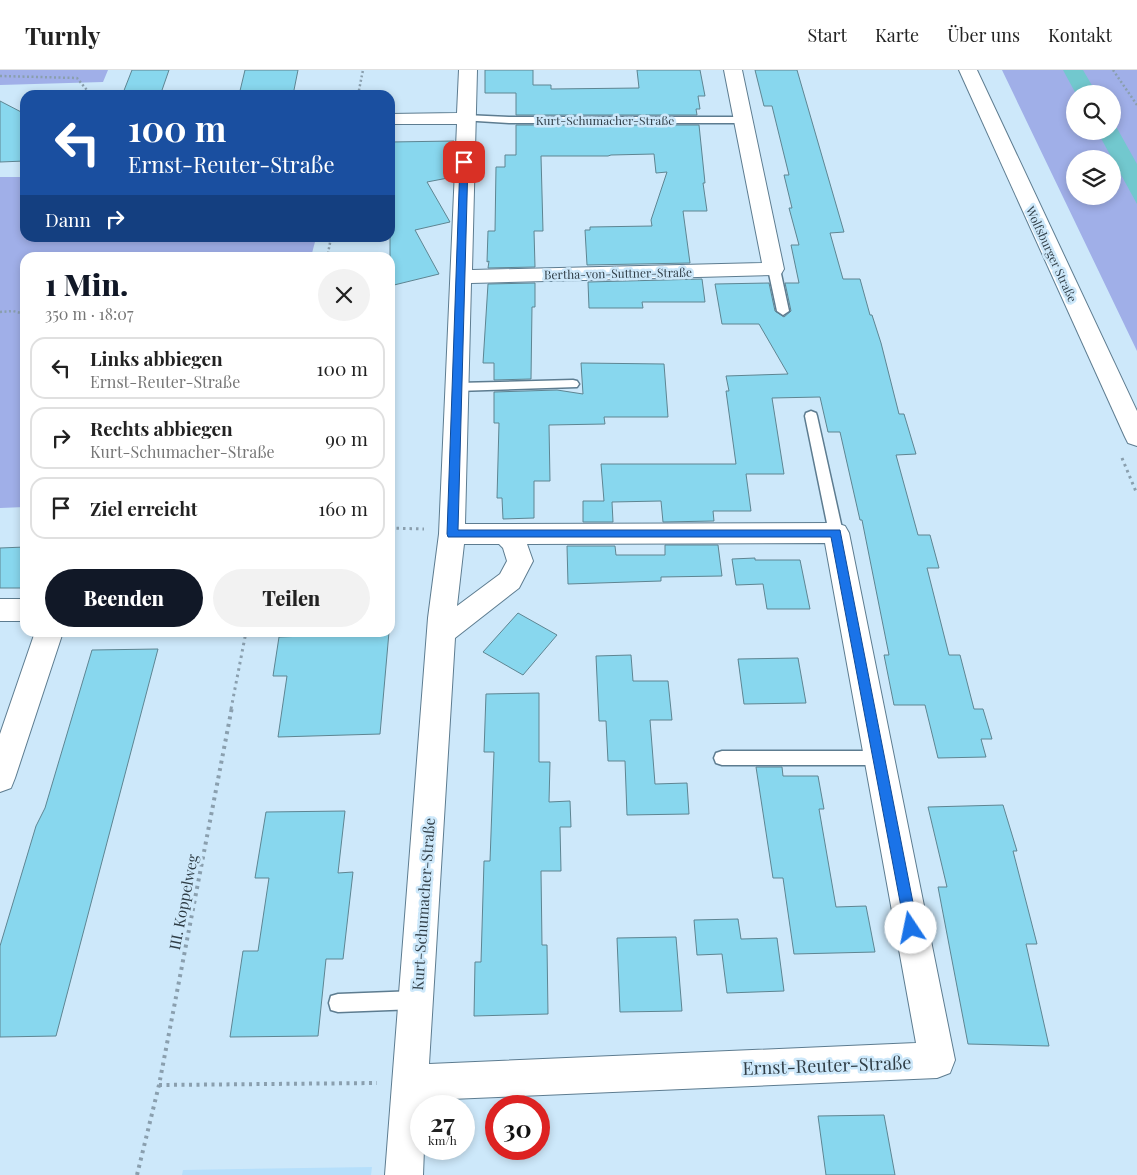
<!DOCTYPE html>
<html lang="de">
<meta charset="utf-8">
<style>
:root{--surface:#fff;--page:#f2f2f2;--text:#222;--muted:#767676;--line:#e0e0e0;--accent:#111827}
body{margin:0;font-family:"Playfair Display",serif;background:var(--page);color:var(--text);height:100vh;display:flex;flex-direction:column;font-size:19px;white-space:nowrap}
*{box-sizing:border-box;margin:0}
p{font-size:16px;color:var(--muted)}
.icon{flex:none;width:28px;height:28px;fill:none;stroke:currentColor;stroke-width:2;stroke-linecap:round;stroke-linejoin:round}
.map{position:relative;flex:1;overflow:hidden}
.side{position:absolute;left:20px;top:182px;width:375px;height:385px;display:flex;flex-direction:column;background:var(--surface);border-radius:15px;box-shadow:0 2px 8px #0003}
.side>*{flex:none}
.top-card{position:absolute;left:20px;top:20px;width:375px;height:152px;border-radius:15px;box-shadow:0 2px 8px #0003;background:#1a4fa0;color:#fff;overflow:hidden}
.buttons{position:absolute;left:1066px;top:15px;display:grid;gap:10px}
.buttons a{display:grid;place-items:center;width:55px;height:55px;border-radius:50%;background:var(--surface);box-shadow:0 2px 8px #0003;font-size:25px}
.speed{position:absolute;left:410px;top:1025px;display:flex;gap:10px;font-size:25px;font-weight:700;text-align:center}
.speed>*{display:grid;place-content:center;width:65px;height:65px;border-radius:50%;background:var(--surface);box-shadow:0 2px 8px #0003;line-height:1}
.speed small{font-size:12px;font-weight:400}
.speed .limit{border:8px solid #d22;background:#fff;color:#111}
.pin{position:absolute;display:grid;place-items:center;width:42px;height:42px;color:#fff;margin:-21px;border-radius:10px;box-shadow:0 2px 8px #0006}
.me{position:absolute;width:55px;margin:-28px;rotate:349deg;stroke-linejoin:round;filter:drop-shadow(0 0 4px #0008)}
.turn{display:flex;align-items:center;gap:18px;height:105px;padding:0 25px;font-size:22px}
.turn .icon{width:65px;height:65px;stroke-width:2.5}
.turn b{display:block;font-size:35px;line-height:42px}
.then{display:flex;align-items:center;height:48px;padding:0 25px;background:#0003;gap:10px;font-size:19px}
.round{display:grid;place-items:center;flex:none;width:52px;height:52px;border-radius:26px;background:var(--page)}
.headline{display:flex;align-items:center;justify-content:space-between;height:85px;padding:0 25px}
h1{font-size:30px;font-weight:800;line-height:38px;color:var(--accent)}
.button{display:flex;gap:10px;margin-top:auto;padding:10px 25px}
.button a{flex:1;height:58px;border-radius:30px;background:var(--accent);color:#fff;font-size:20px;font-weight:800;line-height:58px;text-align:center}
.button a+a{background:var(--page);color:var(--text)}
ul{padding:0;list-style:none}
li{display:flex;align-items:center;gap:15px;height:62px;margin:0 10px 8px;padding:0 15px;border:2px solid var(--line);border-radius:15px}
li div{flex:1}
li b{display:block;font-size:19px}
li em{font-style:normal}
header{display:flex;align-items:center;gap:30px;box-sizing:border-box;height:70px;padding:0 25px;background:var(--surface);border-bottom:1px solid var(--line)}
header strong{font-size:24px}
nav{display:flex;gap:28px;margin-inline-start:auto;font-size:18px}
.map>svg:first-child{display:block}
.built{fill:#b6dffb}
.forest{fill:#a0afe8;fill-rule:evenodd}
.water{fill:#72c8ce}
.building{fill:#88d7ee;stroke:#5e8592}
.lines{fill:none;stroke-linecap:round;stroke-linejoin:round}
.lane-casing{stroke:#5d7c90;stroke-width:3}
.street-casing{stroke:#5d7c90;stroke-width:2}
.secondary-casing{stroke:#5d7c90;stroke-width:2}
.path-far2{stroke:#8a9fae;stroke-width:2.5;stroke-dasharray:2 2.5;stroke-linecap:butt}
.path-far1{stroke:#8a9fae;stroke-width:3;stroke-dasharray:2.5 4;stroke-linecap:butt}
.path{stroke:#8a9fae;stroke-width:4;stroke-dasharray:3 4.5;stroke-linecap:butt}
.lane{fill:#fff;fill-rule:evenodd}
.street{fill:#fff;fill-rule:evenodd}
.secondary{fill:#fff;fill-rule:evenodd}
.route{fill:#1a73e8;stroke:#114b97}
.labels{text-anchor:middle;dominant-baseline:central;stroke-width:5;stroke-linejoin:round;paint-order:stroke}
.far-street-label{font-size:12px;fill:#303e47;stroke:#cde8fa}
.street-label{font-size:15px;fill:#303e47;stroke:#cde8fa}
.near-street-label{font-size:18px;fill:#303e47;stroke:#cde8fa}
</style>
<header>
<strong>Turnly</strong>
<nav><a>Start</a><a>Karte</a><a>Über uns</a><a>Kontakt</a></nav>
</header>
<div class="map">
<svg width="1137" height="1105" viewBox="0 0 1137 1105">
<rect width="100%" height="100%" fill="#cde8fa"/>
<!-- built -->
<path class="built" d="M372,1097L371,1105H182L183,1100Z"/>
<!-- forest -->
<path class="forest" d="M0,0H108L103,12L0,15Z
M1002,0H1137V281ZM1075,24H1112V61H1075ZM1075,89H1112V126H1075Z
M0,107H25V168H316L311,187L25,188V437L0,438Z"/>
<!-- water -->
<path class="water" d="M1063,0H1083L1097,24H1076Z
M1113,51L1137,94V134L1097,61H1112Z"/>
<!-- building -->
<path class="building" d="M132,0H169L161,23H123Z
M245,0H298L293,25H239Z
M485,0H533V15H551V19L639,18L637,0H700L705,26H698L700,39H696L697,45H516V23H485Z
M755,0H797L844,162L830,163L843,209H860L870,245H872L881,273L899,344H904L916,384L896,385L918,465H930L939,498H927L949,585H960L974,639H983L992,669H981L986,687L938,688L925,635H894L884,585H889L862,450H860L840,362H828L820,327L772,328L784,404H746L751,441H713L714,451L663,452L661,431L612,432L613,452H583V431H604L601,394H736L726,321H729L726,306L788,304L759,254H722L715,214L769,213L775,241L784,247L791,241L785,213H799L791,175H799L789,138H792L784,105H789L772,36H764Z
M0,31L25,44V91L0,92Z
M516,55H699L705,113H703L707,141H683L690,193L587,195L585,160H590V157L652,156L651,150L667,102L656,103L654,84L611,85L608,86H541L543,161H534L535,197L488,198L489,191L487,192L488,161H495L496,97H505V85H516Z
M454,71L453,107L427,112L450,152L415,160L439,204L390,216V72Z
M702,209L705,232H642L643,238H589L588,212Z
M535,213V237H532L531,309L494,310V293H483L488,214Z
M581,293L664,294L668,347H604L605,354L549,355L550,411H534V448L503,449L502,428H497L499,353H494V322L557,320L583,324Z
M665,475H718L722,506L661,507V511L568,514L567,476H615L616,485H665Z
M25,477V518H0V478Z
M755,488V490H800L810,539H767L763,514L736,515L732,489Z
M518,543L557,565L523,605L483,582Z
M333,562H389L380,664L278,667L287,606H273L279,567L333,565Z
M158,579L56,966L0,967V876L36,756L45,738L92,580Z
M631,585L633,611H668L672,650H650L655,714L687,713L689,744L627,745L625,691H608L606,651H599L596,586Z
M798,588L806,633L744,634L738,589Z
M539,623V692H550L549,732L570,731L571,757H560L561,801H541L542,875H547L548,944L474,946L475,892H481L484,791H490L494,682H484L486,624Z
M756,697H782L783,706H818L824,739H819L836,837L866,836L875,882L794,884L783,808H773Z
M1003,735L1017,781H1013L1037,874H1026L1049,976L968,974L938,817H947L928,737Z
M345,741L338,803L353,802L343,889H326L318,966L230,967L243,881H258L269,808H255L266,742Z
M738,849L741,869L777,868L784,921L727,923L722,884L697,885L694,850Z
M676,867L682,941L620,942L617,868Z
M884,1045L895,1105H826L818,1046Z"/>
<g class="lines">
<defs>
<path id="lane" d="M465,45L509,47H744L749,50L744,53H509L461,50V46Z
M774,195L780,199L789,241L783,245L777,241L768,199Z
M573,310L577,311L579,314L577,317L457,321L451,317L457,313Z
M811,341L816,343L817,346L843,463L841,467L836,468L831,467L829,463L805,346L806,343Z
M722,681H879L885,683L887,688L885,693L879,695H722L716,693L714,688L716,683Z
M416,921L423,923L425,930L423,937L416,939L338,942L331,940L329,933L331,926L338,924Z"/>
<path id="street" d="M459,0H477L472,200L762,193L724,0H742L784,199L781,204L774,205L471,213L465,454L836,453L845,456L849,463L955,990L950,1003L937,1008L427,1030V1036H421V1079H424L423,1105H385L428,548L439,464L457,54H390V44L457,43ZM825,473L916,973L429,994L455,568L519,518L533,491L527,474ZM464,474H499L503,478L507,491L500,504L457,536Z
M0,529H25V551H0Z
M35,562H63L15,708L11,718L0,722V664Z"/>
<path id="secondary" d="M959,0H977L1137,341V376L1128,373L1125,367Z"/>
</defs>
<!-- lane casing -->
<use href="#lane" class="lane-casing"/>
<!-- street casing -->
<use href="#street" class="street-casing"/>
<!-- secondary casing -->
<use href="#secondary" class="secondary-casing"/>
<!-- path-far2 -->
<path class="path-far2" d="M1113,0L1137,35
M0,6L77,8L91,25
M358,25L363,0
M327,188L331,168
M0,242L13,241L25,244"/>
<!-- path-far1 -->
<path class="path-far1" d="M1122,388L1137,424
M390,458L424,459
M231,639L246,562"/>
<!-- path -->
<path class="path" d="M159,1015L377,1013
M137,1105L159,1015L232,637"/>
<!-- lane -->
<use href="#lane" class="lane"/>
<!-- street -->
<use href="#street" class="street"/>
<!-- secondary -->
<use href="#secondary" class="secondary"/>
</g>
<!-- route -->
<path class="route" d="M464,89L468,92L458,460H840L918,858L916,863L911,865L907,863L905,858L831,467H448L447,464L460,92Z"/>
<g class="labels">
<!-- far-street labels -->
<g class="far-street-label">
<text x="605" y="50">Kurt-Schumacher-Straße</text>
<text transform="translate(1052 184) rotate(65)">Wolfsburger Straße</text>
<text transform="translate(618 203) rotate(-1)">Bertha-von-Suttner-Straße</text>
</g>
<!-- street labels -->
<g class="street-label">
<text transform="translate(183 832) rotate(-79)">III. Koppelweg</text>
<text transform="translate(423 834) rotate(-86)">Kurt-Schumacher-Straße</text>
</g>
<!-- near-street labels -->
<g class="near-street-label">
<text transform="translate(827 995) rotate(-2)">Ernst-Reuter-Straße</text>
</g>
</g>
</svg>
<div class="buttons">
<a><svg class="icon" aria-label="search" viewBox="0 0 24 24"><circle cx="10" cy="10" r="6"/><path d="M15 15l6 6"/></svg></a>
<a><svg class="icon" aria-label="layers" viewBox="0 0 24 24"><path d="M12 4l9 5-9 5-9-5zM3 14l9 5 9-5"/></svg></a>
</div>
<div class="speed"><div>27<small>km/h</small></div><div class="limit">30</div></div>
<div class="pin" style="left:464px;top:92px;background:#d93025"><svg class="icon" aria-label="arrive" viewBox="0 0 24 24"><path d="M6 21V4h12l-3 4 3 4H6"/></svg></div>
<svg class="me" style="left:911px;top:858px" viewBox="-20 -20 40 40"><circle r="19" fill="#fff"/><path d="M0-13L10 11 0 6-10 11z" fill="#1a73e8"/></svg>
<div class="top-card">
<div class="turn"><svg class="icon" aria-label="left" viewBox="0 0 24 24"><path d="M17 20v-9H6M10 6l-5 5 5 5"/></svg><div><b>100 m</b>Ernst-Reuter-Straße</div></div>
<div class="then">Dann<svg class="icon" aria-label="right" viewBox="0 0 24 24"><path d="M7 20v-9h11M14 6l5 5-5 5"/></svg></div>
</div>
<section class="side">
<div class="headline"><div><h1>1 Min.</h1><p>350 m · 18:07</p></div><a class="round"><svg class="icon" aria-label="close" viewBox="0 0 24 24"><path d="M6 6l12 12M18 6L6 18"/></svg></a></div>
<ul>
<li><svg class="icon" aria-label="left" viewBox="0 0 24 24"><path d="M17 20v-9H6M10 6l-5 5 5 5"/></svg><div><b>Links abbiegen</b><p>Ernst-Reuter-Straße</p></div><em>100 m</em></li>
<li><svg class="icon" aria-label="right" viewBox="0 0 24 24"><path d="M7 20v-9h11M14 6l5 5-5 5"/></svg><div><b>Rechts abbiegen</b><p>Kurt-Schumacher-Straße</p></div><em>90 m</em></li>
<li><svg class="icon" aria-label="arrive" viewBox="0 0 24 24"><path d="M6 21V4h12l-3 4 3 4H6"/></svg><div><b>Ziel erreicht</b></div><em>160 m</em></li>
</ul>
<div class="button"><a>Beenden</a><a>Teilen</a></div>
</section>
</div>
